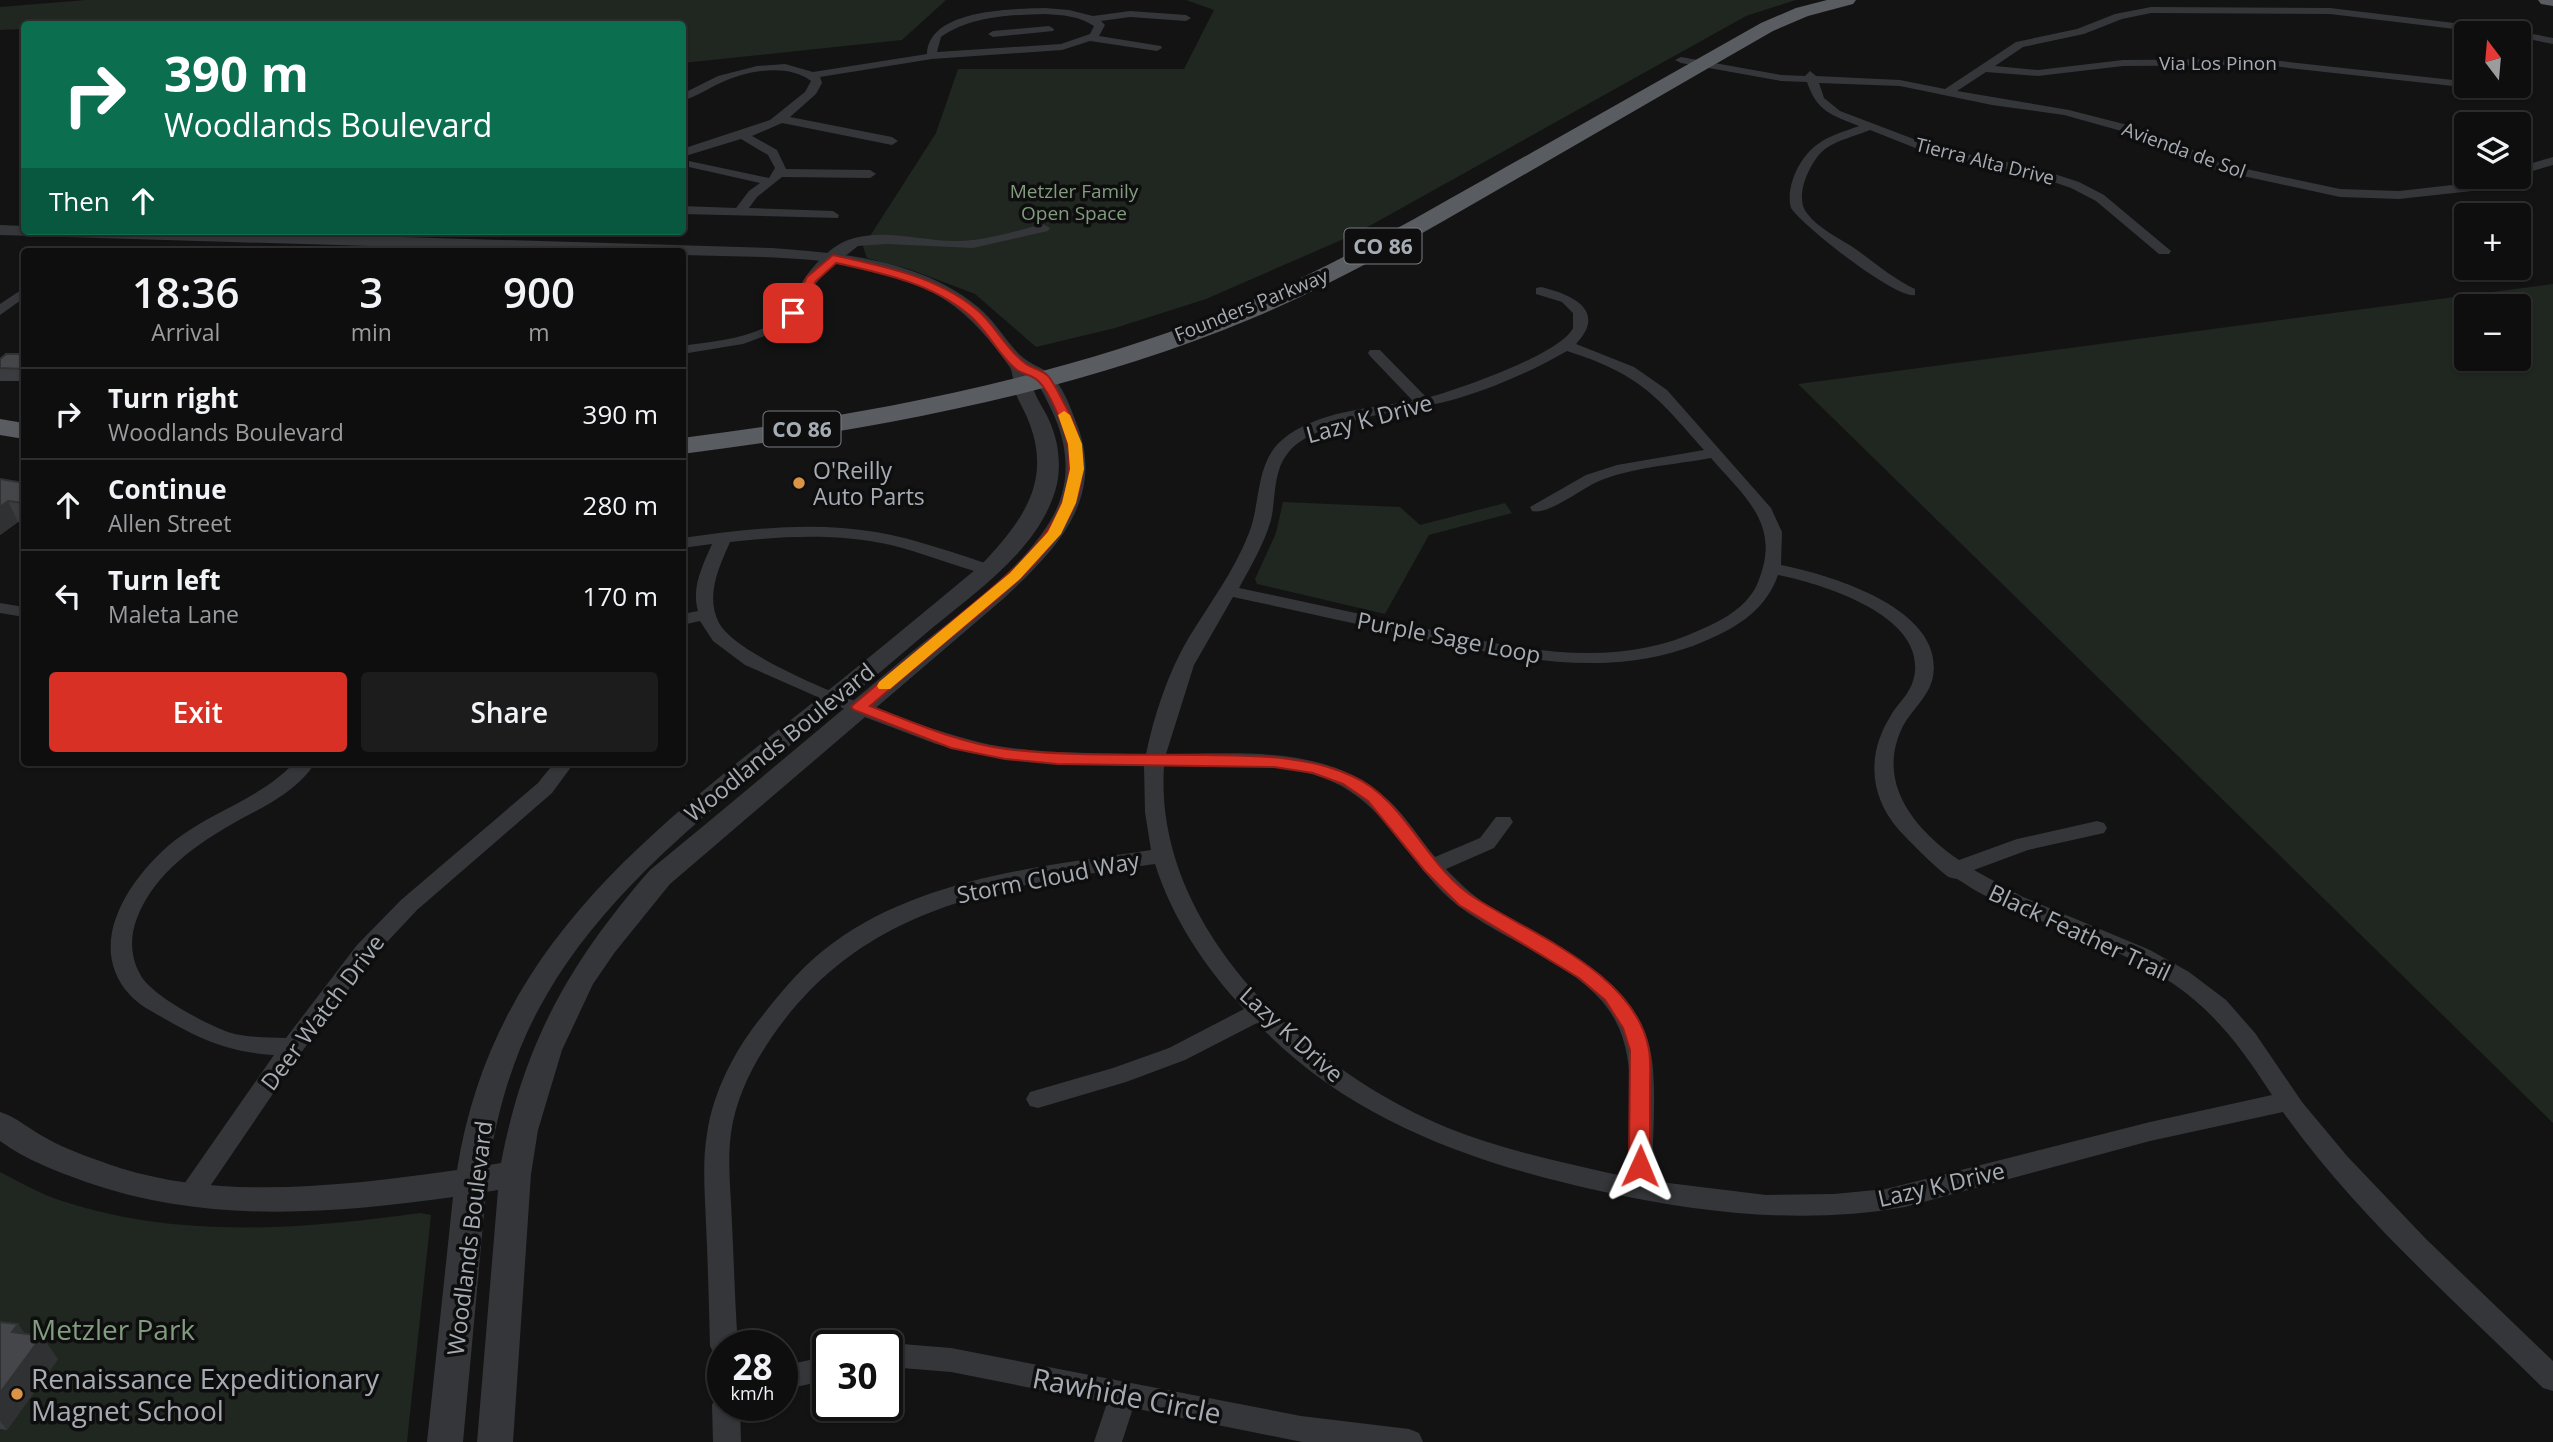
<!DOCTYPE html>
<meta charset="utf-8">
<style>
:root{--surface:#0e0e0f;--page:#1c1c1d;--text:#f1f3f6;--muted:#9b9c9e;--line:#2e2e2f;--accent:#d93025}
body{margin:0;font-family:"Open Sans",sans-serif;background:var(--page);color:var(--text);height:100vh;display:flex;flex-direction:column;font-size:26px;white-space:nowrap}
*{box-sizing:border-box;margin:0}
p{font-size:23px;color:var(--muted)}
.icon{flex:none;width:38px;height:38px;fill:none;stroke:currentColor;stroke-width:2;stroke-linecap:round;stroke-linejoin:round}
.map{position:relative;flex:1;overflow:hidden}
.panel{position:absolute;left:21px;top:248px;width:665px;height:518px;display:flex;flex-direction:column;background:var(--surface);border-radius:7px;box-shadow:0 2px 5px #0004,0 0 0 2px var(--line)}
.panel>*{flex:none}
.guide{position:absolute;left:21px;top:21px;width:665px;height:214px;border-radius:7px;box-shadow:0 2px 5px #0004,0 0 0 2px var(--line);background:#0b6e4f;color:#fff;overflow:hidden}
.needle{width:46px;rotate:344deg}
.tools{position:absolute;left:2454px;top:21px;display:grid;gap:14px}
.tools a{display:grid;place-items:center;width:77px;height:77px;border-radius:7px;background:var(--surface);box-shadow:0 2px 5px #0004,0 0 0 2px var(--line);font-size:35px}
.speed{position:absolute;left:707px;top:1330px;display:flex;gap:14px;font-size:35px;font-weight:700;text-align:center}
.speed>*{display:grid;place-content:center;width:91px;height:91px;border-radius:50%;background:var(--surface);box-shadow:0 2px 5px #0004,0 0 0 2px var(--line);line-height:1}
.speed small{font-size:18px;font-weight:400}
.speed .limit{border:4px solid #111;border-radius:10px;background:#fff;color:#111}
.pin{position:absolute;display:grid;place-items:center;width:60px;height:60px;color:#fff;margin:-30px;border-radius:14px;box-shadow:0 4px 10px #0006}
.me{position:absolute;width:77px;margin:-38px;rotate:1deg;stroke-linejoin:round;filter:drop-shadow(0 0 5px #0008)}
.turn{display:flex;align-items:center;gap:24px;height:147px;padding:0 28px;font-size:32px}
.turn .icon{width:91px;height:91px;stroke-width:2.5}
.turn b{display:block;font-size:49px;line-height:60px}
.then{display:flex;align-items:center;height:66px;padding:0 28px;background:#0003;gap:14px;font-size:26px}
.eta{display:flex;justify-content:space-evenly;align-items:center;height:119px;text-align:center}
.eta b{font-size:42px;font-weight:600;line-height:49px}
.button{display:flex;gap:14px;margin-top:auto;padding:14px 28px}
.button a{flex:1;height:80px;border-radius:7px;background:var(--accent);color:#fff;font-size:28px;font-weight:600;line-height:80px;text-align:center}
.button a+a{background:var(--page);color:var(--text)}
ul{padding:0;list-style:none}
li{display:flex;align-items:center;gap:21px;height:91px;padding:0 28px;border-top:2px solid var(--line)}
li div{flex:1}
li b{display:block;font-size:26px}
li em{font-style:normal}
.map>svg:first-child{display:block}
.green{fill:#202620;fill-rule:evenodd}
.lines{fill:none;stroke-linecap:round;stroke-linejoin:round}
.minor{fill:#343639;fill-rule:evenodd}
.tertiary{fill:#343639;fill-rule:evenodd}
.trunk{fill:#595c60;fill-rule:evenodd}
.wall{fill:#3b3c3f}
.shaded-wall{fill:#303133}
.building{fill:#454649;stroke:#303133;stroke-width:2}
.route{fill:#d93025;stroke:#8d1f18;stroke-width:2}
.slow{fill:#f59e0b}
.poi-dot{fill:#db9345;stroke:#0e0e0f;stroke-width:2.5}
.labels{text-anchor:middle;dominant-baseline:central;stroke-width:7;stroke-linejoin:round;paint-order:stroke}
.far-street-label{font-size:19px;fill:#a6acb3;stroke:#0e0e0f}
.far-park-label{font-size:19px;fill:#829c7f;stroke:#0e0e0f}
.shield{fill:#0e0e0f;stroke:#787d82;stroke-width:2}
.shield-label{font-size:21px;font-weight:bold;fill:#a6acb3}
.street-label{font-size:23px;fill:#a6acb3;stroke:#0e0e0f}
.poi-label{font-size:23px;fill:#a6acb3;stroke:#0e0e0f;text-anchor:start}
.near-park-label{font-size:28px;fill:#829c7f;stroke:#0e0e0f}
.near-poi-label{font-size:28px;fill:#a6acb3;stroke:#0e0e0f;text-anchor:start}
.near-street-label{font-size:28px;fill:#a6acb3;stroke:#0e0e0f}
</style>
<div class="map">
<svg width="2553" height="1442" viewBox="0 0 2553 1442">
<rect width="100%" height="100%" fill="#131314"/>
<!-- green -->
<path class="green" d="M86,0H946L902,40L683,63L682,24H24V29L0,30V7Z
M1186,0H1796L1746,16L1355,234L1206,299L1115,328L1036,347L975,294L909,269L867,258L863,247L936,133L958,69H1184L1214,10Z
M2553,284V1123L1798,384ZM2518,306V359H2466V306Z
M1283,502L1400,507L1420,525L1505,503L1512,513L1429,535L1385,614L1257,584L1255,579L1276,533Z
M0,1172C16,1180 32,1189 48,1196C168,1240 297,1230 420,1213L431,1215L407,1442H0Z"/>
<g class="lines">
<!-- minor -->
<path class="minor" d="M2151,7L2330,8L2512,30L2553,38V44L2518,37V33H2488L2330,14L2151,13L2122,19L2084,34L2023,47L1995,66L2038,70L2123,60L2262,59L2453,80L2459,83L2453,86L2262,65L2123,66L2038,76L1986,72L1957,91L2069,110L2151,131L2223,164L2340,189L2399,191L2470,183L2491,177H2509L2472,191L2399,199L2340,197L2215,170L2143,137L2064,115L1992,105L1900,86L1819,83L1824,98L1840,111L1940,149L2036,168L2079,182L2104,195L2171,251L2169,254H2159L2096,201L2071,188L2033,175L1933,155L1870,130C1855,136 1838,140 1825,149C1811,160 1794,195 1806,212C1818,229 1840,238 1857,250C1876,264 1894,279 1915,289V295C1895,299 1803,226 1791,208C1785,187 1800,156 1818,144C1830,135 1846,131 1859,126C1832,115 1817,112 1807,82L1781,81L1681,63L1675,60L1681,57L1781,75L1805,76L1810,71L1816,76L1900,80L1945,89L2016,42L2077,29L2115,14Z
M1045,8L1069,10L1093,16L1130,11L1186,15L1191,18L1186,21L1130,17L1101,21L1105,25L1099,36L1161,46L1162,48L1157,51L1090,41L1062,50L932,59L820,77L822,83L816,94L790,117L892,137L898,141L892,145L782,123L752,136L777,150L786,169L870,170L876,174L870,178L782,177L757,197L749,208L833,211L839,215L838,218L682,214V206L736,208L749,191L760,183L689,167V161L769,178L775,168L768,155L741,139L682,157V149L770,120L805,92L811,81C789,64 751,70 727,80C712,86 698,96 682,101V94L718,76L757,66L785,64L813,72L927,54C929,9 1012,9 1045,8ZM1045,14C1063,15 1079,16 1094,26L1090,34L1061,44L937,52L941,37C971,16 1010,15 1045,14Z
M1049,26L1054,29L1053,31L993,37L988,34L993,31Z
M2553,157V165L2518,175V167Z
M1043,224L1050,228L1048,231L973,248L886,244L858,246L826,271L814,286L801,313L778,331L743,344L682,354V346C717,341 768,338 791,307C795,302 796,294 799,288C808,270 829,247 848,240C883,227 924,242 960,241C989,240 1015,231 1043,224Z
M332,231H349L329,243H319V237Z
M1541,287C1571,294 1608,310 1576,344L1634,367L1667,390L1771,508L1782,532L1781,565C1831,575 1950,610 1932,681C1927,698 1911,711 1903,726C1875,782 1914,829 1959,860L2017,839L2097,821L2104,823L2107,828L2104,833L2028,850L1974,870L2023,897L2150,950L2189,972L2226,1000L2255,1033L2302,1102L2347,1156L2426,1239L2553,1361V1391L2543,1388C2454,1300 2356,1215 2283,1112L2150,1141L1905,1207C1803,1225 1699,1213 1600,1191C1473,1163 1349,1120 1257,1023L1185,1060L1126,1082L1038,1108L1030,1106L1026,1099L1030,1092L1113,1068L1169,1048L1244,1009C1206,969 1172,918 1155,864C1014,885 879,899 785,1019C759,1053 737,1091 731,1133C727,1163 731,1194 732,1224C734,1264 735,1305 738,1346H723V1358L714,1354L710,1346C709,1305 708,1265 706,1224C705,1194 702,1163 707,1134C713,1091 736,1048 763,1015C784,988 805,963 833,943C923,877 1045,866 1151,850L1145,812L1144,766L1028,762L971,753L936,744L854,713L745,665L713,641L700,621L682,625V614L698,611C691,587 703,565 712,544L682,548V538C747,529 811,521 876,532C917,539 956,554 995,566L998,570L989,575C956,567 924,553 891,545C838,533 784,536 730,542C719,567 705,596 719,623C744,668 944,737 998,746C1046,754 1097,753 1146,754C1154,715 1168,673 1188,639C1209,604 1234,572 1249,533C1261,503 1255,463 1282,440C1316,411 1371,408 1413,401L1370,356L1368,353L1370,350H1380L1427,398C1457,390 1561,354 1573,328V313L1562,302L1536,294V288ZM1567,351C1639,374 1656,395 1704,450L1617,465L1586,475L1530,507L1532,511C1549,515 1581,489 1597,482C1631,467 1674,465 1711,458C1739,491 1776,519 1763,567C1760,577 1757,588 1750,596C1738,612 1720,621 1702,629C1605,676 1494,643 1395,622C1343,610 1291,599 1239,588C1251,566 1264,544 1271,520C1276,498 1273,471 1288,453C1315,417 1415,412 1459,398C1496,387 1534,370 1567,351ZM1778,575C1823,584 1932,617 1913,681C1909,695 1896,705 1890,717C1867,754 1869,795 1898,829C1913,845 1931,863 1947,876C1950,878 1954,878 1957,879C1966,884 1975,891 1984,895C2046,928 2118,945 2175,985C2218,1015 2244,1052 2272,1095L2150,1122L1886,1189L1834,1194L1766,1195L1652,1181C1652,1144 1656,1106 1653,1069C1646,979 1563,954 1499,913C1479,901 1462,886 1446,869L1494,848L1513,822L1510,817H1496L1480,838L1435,857C1419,838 1406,816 1387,799C1328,744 1240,754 1166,754L1194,665L1233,597C1290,609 1347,622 1404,634C1506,657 1616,685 1716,636C1744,623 1767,606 1778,575ZM1164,766C1219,766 1280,759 1331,781C1386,805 1408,861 1450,899C1498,941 1584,963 1615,1020C1639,1063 1628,1129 1627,1177C1566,1163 1505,1151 1448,1128C1309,1071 1153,929 1164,766Z
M24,288V298L0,315V304Z
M0,603L24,607V617L0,613Z
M294,763H315C298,790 266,806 239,820C198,843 155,872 137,918C130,936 130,956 140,974C150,995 206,1024 228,1032C246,1038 267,1037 286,1038L357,945L401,900L538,783L554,763H574L552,793L417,910L373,957L300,1054L200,1201L191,1204L182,1201L178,1194L182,1187L274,1055C229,1052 204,1041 165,1019C153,1012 140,1006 130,995C83,944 131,876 174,841C212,811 260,799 294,763Z
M902,1344L951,1348L1301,1416L1409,1429L1419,1433L1423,1442H1302L1133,1408L1122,1442H1094L1107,1403L951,1372L902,1368L887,1370V1346Z
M828,1356V1380L782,1390V1366Z
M723,1394V1405H740L741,1442H713L712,1405L716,1396Z"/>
<!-- tertiary -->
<path class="tertiary" d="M0,225L24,226V231H203L772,248C843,253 921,260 978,307C995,321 1005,340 1020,355C1029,364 1042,367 1051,375C1063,387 1070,406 1076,422C1107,498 1056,550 1003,599L670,884L615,952L593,984L562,1050L538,1130L531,1174L513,1442H477L498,1190L486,1192L463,1442H427L453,1197C329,1214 206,1224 86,1182C56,1171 26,1160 0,1141V1112C17,1117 30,1130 46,1138C69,1151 94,1159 120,1168C225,1201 350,1185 457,1170C491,957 633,845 792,719C856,669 918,617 981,565C1031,513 1057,470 1019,401C1013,391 1014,372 1009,366C992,342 971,317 947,301C876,252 766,258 682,255V252H568L0,235ZM1031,378C1041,386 1045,397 1051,409C1068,443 1072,481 1053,516C1021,573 957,614 908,655C822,727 736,799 650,870C570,962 524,1042 501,1163L489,1165C498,1106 516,1047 546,996C604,896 696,822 784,750C834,711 883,670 931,629C978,590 1042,547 1057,484C1062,459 1057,434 1045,412C1039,401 1032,391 1031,378Z"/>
<!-- trunk -->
<path class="trunk" d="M1827,0H1856L1853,4L1808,16L1773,31C1684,82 1595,134 1506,185C1423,233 1341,281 1253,318C1072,394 876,429 682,454V438C865,415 1046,381 1218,314C1312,278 1398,228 1485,179C1577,127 1669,75 1761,23L1796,8Z
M2538,0H2553V6L2541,4Z
M0,419L24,423V439L0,435Z"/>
</g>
<!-- wall -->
<path class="wall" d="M24,354V381H0V359Z
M0,479L24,483V523L18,522L0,535Z
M0,1322L18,1324L24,1333L58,1359L7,1430L0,1429Z"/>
<!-- shaded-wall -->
<path class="shaded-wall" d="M8,501L18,522L0,535V507Z
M18,1324L34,1347L42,1336L58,1359L7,1430L0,1421V1393L12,1332Z"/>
<!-- building -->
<path class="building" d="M6,354H24V369L0,368V359Z
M0,479L24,483V503L8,501L0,507Z
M0,1322L18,1324L12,1332L42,1336L0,1393Z"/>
<!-- route -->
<path class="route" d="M833,255C882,266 936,276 976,309C995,324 1006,350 1026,364C1033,369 1044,370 1049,377C1055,385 1060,396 1065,405C1118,499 1039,564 972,620C938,648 904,677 870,706C915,723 959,743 1006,749C1072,757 1140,754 1207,755C1257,756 1306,755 1352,776C1406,799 1426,868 1475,898C1533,935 1636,974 1649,1050C1651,1061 1650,1075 1650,1087C1650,1113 1650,1140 1650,1166L1647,1172L1640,1174L1632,1172L1629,1166L1630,1050L1623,1028L1605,1000L1579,978L1459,905L1425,871L1368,801L1343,784L1313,773L1274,767L1057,764L1005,759L951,748L854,710L851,707L854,704C888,675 922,647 956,618C1015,569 1094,513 1062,425C1057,412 1047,387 1036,379C1031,375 1023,374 1017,370C998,355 987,329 968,314C931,283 881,273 836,263L816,281L798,316H789L788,313L807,277Z"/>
<!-- slow -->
<path class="slow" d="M1064,411L1070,415L1082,444L1084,469L1076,503L1061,534L1020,579L890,689H879L877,686L879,682L1010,573L1048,532L1062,503L1070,469L1068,444L1058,415Z"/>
<!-- markers -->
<g class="poi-dot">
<circle cx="799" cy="483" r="7"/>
<circle cx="17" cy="1394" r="7"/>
</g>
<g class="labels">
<!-- far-street labels -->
<g class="far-street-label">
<text x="2218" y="63">Via Los Pinon</text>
<text transform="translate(2184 150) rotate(20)">Avienda de Sol</text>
<text transform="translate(1985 161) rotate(14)">Tierra Alta Drive</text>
<text transform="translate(1251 305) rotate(-22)">Founders Parkway</text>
</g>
<!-- far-park labels -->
<g class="far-park-label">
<text x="1074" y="191">Metzler Family<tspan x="1074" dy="22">Open Space</tspan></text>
</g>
<!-- shield labels -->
<g class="shield">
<rect x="1344.5" y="228.5" width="77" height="35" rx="5"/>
<rect x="763.5" y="411.5" width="77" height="35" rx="5"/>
</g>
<g class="shield-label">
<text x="1383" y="246">CO 86</text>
<text x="802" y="429">CO 86</text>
</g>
<!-- street labels -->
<g class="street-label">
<text transform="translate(1369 418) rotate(-15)">Lazy K Drive</text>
<text transform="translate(1449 637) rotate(11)">Purple Sage Loop</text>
<text transform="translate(779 742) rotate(-39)">Woodlands Boulevard</text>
<text transform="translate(1048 877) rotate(-11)">Storm Cloud Way</text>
<text transform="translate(2080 932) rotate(25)">Black Feather Trail</text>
<text transform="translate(322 1012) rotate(-53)">Deer Watch Drive</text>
<text transform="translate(1292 1034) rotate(42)">Lazy K Drive</text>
<text transform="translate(1941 1184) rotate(-13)">Lazy K Drive</text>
<text transform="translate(469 1238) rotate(-83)">Woodlands Boulevard</text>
</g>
<!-- poi labels -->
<g class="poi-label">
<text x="813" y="470">O'Reilly<tspan x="813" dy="26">Auto Parts</tspan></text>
</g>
<!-- near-park labels -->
<g class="near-park-label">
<text x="113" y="1329">Metzler Park</text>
</g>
<!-- near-poi labels -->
<g class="near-poi-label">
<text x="31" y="1378">Renaissance Expeditionary<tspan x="31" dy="32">Magnet School</tspan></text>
</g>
<!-- near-street labels -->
<g class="near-street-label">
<text transform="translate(1127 1395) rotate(11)">Rawhide Circle</text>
</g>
</g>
</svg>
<div class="tools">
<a><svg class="needle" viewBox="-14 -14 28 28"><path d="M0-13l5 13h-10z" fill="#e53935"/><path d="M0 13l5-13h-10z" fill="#9b9c9e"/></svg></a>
<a><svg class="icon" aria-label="layers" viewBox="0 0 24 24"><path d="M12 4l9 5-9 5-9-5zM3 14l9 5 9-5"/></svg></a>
<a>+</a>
<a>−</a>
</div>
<div class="speed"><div>28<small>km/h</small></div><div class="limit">30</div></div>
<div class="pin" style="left:793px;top:313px;background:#d93025"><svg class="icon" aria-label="arrive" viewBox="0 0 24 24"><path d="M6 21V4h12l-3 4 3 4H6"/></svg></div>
<svg class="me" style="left:1640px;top:1166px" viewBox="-20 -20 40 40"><path d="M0-17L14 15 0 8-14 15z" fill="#d93025" stroke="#fff" stroke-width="4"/></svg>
<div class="guide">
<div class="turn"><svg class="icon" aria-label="right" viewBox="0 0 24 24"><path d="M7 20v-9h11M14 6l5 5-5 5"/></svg><div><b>390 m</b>Woodlands Boulevard</div></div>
<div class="then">Then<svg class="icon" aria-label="ahead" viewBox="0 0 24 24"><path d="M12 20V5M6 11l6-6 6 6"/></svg></div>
</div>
<section class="panel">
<div class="eta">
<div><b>18:36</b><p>Arrival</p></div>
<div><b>3</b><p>min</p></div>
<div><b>900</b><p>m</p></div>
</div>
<ul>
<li><svg class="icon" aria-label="right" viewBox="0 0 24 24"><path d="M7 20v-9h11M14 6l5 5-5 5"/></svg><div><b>Turn right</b><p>Woodlands Boulevard</p></div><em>390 m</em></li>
<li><svg class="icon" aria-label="ahead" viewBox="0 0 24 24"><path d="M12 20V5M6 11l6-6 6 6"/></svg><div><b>Continue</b><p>Allen Street</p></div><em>280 m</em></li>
<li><svg class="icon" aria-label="left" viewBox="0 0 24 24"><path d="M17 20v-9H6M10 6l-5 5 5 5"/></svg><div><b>Turn left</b><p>Maleta Lane</p></div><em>170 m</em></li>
</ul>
<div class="button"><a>Exit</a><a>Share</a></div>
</section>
</div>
